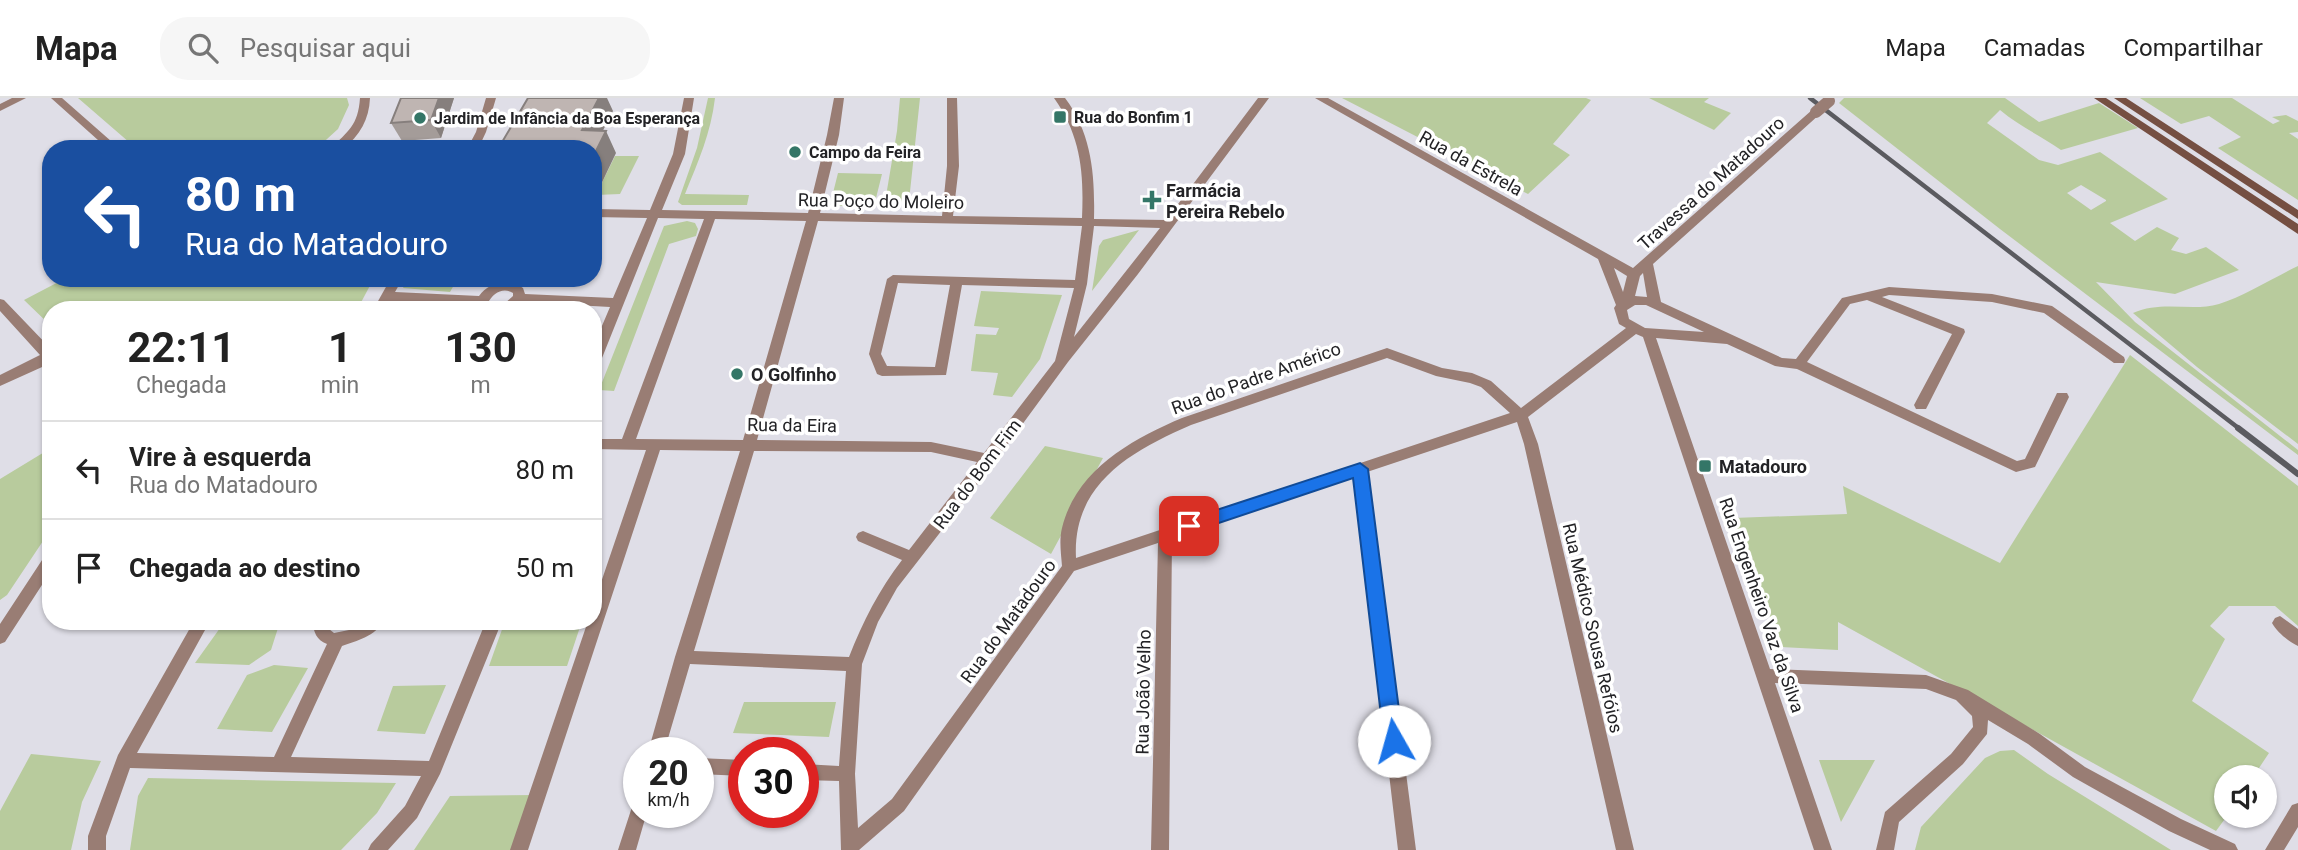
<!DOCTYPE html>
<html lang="pt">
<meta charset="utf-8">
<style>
:root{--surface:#fff;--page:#f6f6f6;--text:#222;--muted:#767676;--line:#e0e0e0}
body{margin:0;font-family:Roboto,sans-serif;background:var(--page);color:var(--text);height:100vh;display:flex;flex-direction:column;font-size:26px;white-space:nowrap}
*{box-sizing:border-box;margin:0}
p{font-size:23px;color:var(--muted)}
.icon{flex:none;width:38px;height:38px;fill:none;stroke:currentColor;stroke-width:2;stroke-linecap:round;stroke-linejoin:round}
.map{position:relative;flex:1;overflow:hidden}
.drawer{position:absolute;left:42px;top:203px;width:560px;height:329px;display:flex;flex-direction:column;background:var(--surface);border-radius:28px;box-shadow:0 2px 5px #0004}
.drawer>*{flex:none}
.top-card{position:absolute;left:42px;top:42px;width:560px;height:147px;border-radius:28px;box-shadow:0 2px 5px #0004;background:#1a4fa0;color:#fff;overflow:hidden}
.controls{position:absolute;left:2214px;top:667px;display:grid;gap:14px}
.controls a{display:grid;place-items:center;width:63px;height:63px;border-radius:50%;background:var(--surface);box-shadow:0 2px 5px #0004;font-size:35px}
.speed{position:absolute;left:623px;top:639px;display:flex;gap:14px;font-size:35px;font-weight:700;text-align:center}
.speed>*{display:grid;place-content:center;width:91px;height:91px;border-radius:50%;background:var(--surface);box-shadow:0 2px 5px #0004;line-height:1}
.speed small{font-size:18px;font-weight:400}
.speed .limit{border:10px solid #d22;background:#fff;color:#111}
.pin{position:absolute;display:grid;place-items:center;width:60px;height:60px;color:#fff;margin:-30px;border-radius:14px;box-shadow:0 4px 10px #0006}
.me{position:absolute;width:77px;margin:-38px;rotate:353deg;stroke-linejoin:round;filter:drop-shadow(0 0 5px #0008)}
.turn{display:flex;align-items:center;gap:24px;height:147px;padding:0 28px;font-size:32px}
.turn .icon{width:91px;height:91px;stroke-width:2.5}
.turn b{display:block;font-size:49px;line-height:60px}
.eta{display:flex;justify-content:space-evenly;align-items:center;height:119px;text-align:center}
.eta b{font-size:42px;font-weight:700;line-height:49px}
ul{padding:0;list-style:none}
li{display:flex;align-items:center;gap:21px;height:98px;padding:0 28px;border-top:2px solid var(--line)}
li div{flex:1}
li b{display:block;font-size:26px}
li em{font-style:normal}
header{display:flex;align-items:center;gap:42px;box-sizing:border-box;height:98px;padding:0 35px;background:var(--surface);border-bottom:2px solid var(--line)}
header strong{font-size:33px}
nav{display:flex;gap:38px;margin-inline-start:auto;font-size:24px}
.search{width:490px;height:63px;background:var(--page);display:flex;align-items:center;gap:18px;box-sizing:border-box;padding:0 24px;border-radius:28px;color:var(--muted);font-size:26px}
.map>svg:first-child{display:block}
.green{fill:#b8cb9d;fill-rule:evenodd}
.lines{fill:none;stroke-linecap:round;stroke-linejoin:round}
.street{fill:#997d74;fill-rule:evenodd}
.secondary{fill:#754f42;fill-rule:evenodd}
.rail-far1{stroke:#5b5b60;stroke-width:4.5}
.rail{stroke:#5b5b60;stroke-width:6}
.street-bridge{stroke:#997d74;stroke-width:12}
.wall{fill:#a49c99}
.shaded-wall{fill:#867f7d}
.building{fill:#bfb5b2;stroke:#867f7d;stroke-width:2}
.route{fill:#1a73e8;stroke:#114b97;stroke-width:2}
.poi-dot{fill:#347667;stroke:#fff;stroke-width:2.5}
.labels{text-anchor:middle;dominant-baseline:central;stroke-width:7;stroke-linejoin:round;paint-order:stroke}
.far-poi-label{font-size:16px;font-weight:bold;fill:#232326;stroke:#fff;text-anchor:start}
.street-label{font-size:18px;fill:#232326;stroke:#fff}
.poi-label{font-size:18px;font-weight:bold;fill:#232326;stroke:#fff;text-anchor:start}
</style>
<header>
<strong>Mapa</strong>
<div class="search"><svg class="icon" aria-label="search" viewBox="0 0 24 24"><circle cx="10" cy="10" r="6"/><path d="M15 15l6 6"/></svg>Pesquisar aqui</div>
<nav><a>Mapa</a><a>Camadas</a><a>Compartilhar</a></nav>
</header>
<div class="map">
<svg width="2298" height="752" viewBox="0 0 2298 752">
<rect width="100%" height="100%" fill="#dfdee7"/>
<!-- green -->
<path class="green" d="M78,0H347L349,7L338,31L316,51H137Z
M708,0H715C711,35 698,64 685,96L749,97L747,107H682L678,104L697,50Z
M900,0H920L909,103L892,104L886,98L897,33Z
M1342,0H1586L1591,2L1553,46L1570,57L1528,96Z
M1649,0H1709L1704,4L1731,15L1714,32Z
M1844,0H2005L2039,24L2099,5L2138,30L2061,52C2041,38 2019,28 2000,12L1987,25L2039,62L2058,67L2100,54L2168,101L2110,125L2135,143L2157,129L2179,140L2171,152L2186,156L2206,149L2239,172L2175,196L2096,184L2135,224L2298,352V357L2000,131L1839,5ZM2081,87L2106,102V103L2091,112L2067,95Z
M2140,0H2232L2273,26L2280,23L2272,19L2286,17L2298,23V34L2289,35L2298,41V102L2218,50L2241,39L2209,18L2181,26Z
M615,58H639L620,96L596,97Z
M838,75L882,76L874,108H834L831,103Z
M687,123L695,125L698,131L696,138L669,146L614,293L599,292L664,128Z
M1139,132L1092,193L1099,148L1103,142Z
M2298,168V346L2197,269L2133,215C2162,202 2192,214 2219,206C2242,199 2275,179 2298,168Z
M66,180H374L357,212H51V228L24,202Z
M408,180H458L450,194L403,190Z
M981,193L1062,197L1040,261L1012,299L993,297L998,275L971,273L976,236L996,237L999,230L974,228Z
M2130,257L2298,388V528L2275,508H2229L2210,528L2225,541L2192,603L2269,655L2253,679H2226L2227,718L2216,733L1838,524V552L1781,549L1733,420L1847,416L1843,388L2000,465Z
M1045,348L1103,360L1051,456L990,420Z
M51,350V431L7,497L0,502V381Z
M505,523H582L567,568H489Z
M220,530H278L271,552L249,567L195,565Z
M274,567L308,570L272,634L217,631L247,577Z
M446,587L425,636L377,633L393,588Z
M744,604H836L829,639L733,635Z
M2014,652L2048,676L2171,752H1915L1921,729L1985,660L2000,653Z
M31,656L101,663L82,704L71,752H0V713Z
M1819,662H1875L1841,724Z
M148,680L396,685L377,715L341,752H130L138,698Z
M538,697L515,752H414L450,698Z"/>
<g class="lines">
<!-- street -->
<path class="street" d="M12,0H26L0,13V6Z
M51,0H62L120,51H108Z
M360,0H370C369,22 360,37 343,51H330C348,33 358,28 360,0Z
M486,0H496L486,34L478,51H467L476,34Z
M684,0H694L685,56L662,112L808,115L827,37L834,0H844L839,37L820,115L942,118L947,68V0H957L959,68L953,118L1082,120C1084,75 1081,38 1054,0H1065C1092,36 1095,77 1094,121L1166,122L1258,0H1269L1138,176L1068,264L994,365L897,490L878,524L862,566L855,676L858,730L892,701L1062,468C1061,455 1059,442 1062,430C1076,372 1132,341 1182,320L1387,250L1442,270L1472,275L1491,283L1521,310L1626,230L1619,226L1614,210L1616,207L1598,161L1315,0H1328L1633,170L1812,12H1820V16L1653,166L1661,204L1782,260L1796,261L1842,200L1889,189L1992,196L2052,208L2124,259L2125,262L2124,265H2114L2044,215L1992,204L1889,197L1882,199L1964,231L1965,234L1926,311H1916L1914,307L1952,236L1867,202L1850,206L1807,264L2017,363L2025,361L2057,295H2067L2069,299L2035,369L2016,374L1797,271L1775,268L1727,246L1656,240L1770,571L1926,577L1968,592L2040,636L2085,669L2181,721L2235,746L2238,752H2210L2169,733L2073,679L2028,646L1988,622L1987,636L1963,666L1899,724L1894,752H1876L1885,714L1951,656L1973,629L1972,618L1956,602L1926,591L1775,585L1832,752H1814L1643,239L1636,236L1528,319L1538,346L1634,752H1616L1524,346L1517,324L1367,374L1416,752H1398L1354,379L1172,440L1169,752H1151L1158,445L1074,473L904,713L859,752H841L839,683L803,682V666L839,668L846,573L690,566L664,654H648L675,559L740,353L660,352L528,752H510L588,523H593V508L646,352L593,351V341H622L704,121L658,120L600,265L593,270V249L610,209L522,204L512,212H497L513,198V195C503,189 493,195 488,205L493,212H480L476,206L391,203L385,212H373L391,180H403L395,194L479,198C490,183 508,180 523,190L525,196L613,200L647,120L593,119V111L650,112L673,56ZM715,121L806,123L743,342L636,341ZM818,123L1082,128L1075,182L893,177L887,181L869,256L877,276L882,278L946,277L962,187L1074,190L1055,263L984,355L931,344L757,342ZM1094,128L1160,130L1074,239L1087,186ZM1614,170L1627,178L1623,194ZM1643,175L1647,199L1635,198L1640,178ZM898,185L950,187L935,269L887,268L881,256ZM1635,207H1646L1704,234L1645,230L1629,221L1627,212ZM1387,260L1436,278L1470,285L1481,289L1510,315L1076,460C1072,386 1131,353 1191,327ZM754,353L931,354L977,364L909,452L863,433L858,435L856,439L858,443L902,462C879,492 863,523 849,559L694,553Z
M0,201L4,202L51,251V265L0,288V277L40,257L0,213Z
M51,454V473L5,544L0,546V526L46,456Z
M2280,518L2298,531V548C2289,544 2277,534 2272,525L2275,520Z
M194,523H210L137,655L274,659L327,546C316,542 314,534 312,523H328L329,531L334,535L349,532L365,523H384C375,538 357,543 342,548L291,659L429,663L486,523H502L440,676L417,720L388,752H368L371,746L405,708L421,678L130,670L106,738V752H88V738L118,657Z
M698,660L744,662V678L698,676Z
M639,704V714H647L636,752H618L631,712L633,706Z
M2298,705V729L2284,752H2265L2292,707Z"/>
<!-- secondary -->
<path class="secondary" d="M2094,0H2106L2298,126V136Z
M2114,0H2126L2298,112V121Z"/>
<!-- rail-far1 -->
<path class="rail-far1" d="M1810,0L2241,332"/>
<!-- rail -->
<path class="rail" d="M2238,330L2298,376"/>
<!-- street-bridge -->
<path class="street-bridge" d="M1816,14L1829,3"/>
</g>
<!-- wall -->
<path class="wall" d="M401,0H454L441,40L402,43L391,25Z"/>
<!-- shaded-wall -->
<path class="shaded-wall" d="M439,0H454L441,40L431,22Z
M599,0H607L613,13L593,52L582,32Z
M606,33L616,55L596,97L593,90V59Z"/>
<!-- building -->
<path class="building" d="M401,0H439L431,22L391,25Z
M528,0H599L582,32L606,33L593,59V51H498Z"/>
<!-- route -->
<path class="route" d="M1360,365L1368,371L1403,643L1400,649L1394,652L1387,649L1384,643L1353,380L1189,435L1183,433L1181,428L1183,423Z"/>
<!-- markers -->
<g class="poi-dot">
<rect x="1053" y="12" width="14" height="14" rx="3.5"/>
<circle cx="420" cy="20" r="7"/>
<circle cx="795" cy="54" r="7"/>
<path d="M1148.5 91.5h7v7h7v7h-7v7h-7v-7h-7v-7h7z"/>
<circle cx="737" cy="276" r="7"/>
<rect x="1698" y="361" width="14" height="14" rx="3.5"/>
</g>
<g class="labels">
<!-- far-poi labels -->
<g class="far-poi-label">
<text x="1074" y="19">Rua do Bonfim 1</text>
<text x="434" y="20">Jardim de Infância da Boa Esperança</text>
<text x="809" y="54">Campo da Feira</text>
</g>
<!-- street labels -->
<g class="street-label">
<text transform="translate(1471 65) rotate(29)">Rua da Estrela</text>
<text transform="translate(1711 85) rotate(-42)">Travessa do Matadouro</text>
<text transform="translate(881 103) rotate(1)">Rua Poço do Moleiro</text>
<text transform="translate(1256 280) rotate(-20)">Rua do Padre Américo</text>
<text transform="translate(792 327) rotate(1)">Rua da Eira</text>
<text transform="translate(977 376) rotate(-53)">Rua do Bom Fim</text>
<text transform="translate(1762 507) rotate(71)">Rua Engenheiro Vaz da Silva</text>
<text transform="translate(1008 523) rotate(-54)">Rua do Matadouro</text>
<text transform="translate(1593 530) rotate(77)">Rua Médico Sousa Refóios</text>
<text transform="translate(1143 594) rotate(-89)">Rua João Velho</text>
</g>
<!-- poi labels -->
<g class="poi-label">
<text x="1166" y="92">Farmácia<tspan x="1166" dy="21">Pereira Rebelo</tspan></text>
<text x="751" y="276">O Golfinho</text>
<text x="1719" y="368">Matadouro</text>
</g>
</g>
</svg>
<div class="controls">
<a><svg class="icon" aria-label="sound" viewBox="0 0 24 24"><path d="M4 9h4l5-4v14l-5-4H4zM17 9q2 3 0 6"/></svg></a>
</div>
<div class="speed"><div>20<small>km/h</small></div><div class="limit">30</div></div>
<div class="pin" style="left:1189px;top:428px;background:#d93025"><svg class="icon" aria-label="arrive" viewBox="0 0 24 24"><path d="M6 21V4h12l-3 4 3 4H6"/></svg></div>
<svg class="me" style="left:1394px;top:643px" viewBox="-20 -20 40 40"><circle r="19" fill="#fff"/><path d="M0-13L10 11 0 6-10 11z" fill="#1a73e8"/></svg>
<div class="top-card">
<div class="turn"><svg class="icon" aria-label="left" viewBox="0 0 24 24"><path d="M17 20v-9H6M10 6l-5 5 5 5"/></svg><div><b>80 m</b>Rua do Matadouro</div></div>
</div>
<section class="drawer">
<div class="eta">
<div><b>22:11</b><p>Chegada</p></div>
<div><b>1</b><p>min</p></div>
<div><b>130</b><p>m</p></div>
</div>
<ul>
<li><svg class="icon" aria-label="left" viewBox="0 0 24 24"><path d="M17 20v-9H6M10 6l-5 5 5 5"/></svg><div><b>Vire à esquerda</b><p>Rua do Matadouro</p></div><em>80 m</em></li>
<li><svg class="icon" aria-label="arrive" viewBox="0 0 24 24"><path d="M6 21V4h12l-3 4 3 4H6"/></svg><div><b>Chegada ao destino</b></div><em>50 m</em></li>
</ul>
</section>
</div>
